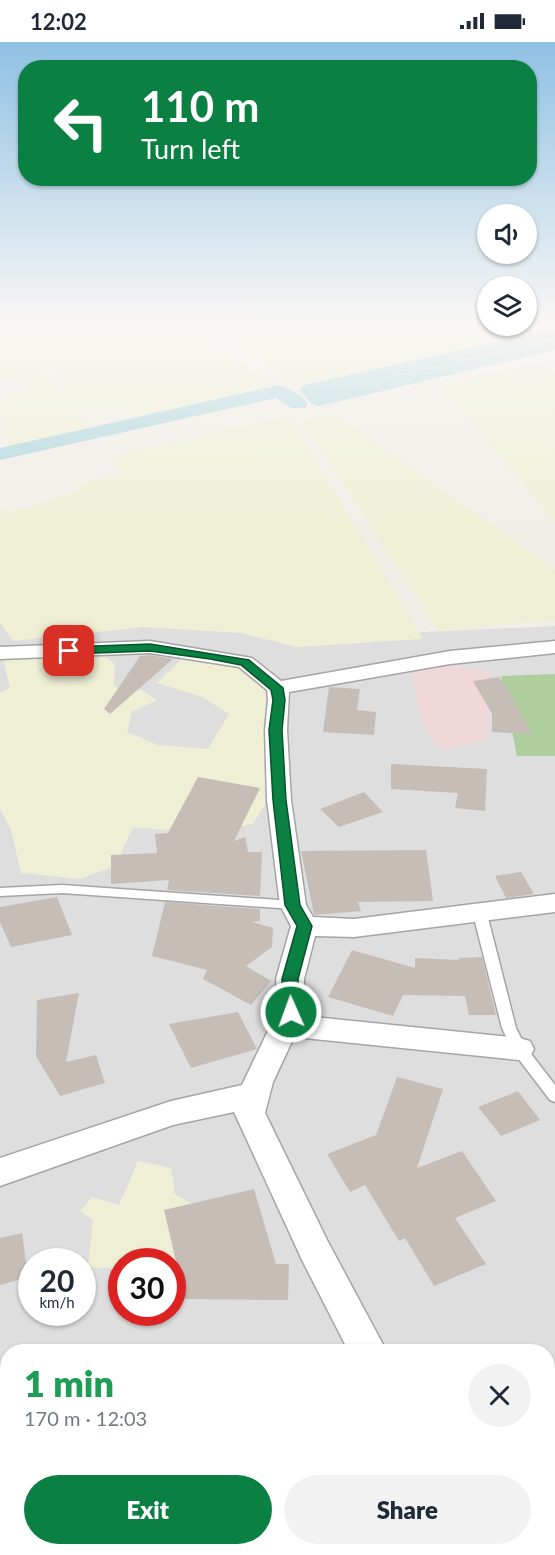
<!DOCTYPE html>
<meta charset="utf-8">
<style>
:root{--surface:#fff;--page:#f2f2f3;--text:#1f2937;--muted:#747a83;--accent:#0b8043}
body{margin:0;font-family:Lato,sans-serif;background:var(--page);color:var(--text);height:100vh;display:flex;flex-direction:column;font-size:22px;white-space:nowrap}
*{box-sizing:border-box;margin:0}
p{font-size:20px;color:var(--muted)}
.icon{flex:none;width:33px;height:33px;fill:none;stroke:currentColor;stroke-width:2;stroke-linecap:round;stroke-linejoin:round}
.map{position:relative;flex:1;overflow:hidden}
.details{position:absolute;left:0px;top:1302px;width:555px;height:212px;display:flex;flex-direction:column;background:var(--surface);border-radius:24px 24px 0 0;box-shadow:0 2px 4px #0004}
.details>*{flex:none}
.guide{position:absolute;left:18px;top:18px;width:519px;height:126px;border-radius:24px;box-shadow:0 2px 4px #0004;background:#0b8043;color:#fff;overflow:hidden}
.fabs{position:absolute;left:477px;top:162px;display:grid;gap:12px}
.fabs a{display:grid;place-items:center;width:60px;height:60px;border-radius:50%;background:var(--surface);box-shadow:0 2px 4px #0004;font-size:30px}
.speed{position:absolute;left:18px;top:1206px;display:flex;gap:12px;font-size:30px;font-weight:700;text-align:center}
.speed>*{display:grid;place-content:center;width:78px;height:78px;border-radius:50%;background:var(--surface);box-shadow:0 2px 4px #0004;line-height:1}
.speed small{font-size:15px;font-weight:400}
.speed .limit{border:9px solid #d22;background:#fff;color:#111}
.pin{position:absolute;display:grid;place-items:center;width:51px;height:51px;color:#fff;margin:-26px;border-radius:12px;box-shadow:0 3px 9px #0006}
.me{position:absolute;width:66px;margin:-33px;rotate:358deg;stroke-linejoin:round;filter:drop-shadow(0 0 4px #0008)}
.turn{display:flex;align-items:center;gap:21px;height:126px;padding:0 24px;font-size:27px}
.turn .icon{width:78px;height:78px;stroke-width:2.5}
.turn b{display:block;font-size:42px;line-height:51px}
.round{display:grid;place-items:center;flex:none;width:63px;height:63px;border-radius:32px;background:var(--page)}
.summary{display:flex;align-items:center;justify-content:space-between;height:102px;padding:0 24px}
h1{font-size:36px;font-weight:800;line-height:45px;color:#1e9e55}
.action{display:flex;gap:12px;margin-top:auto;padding:12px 24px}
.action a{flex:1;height:69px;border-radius:36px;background:var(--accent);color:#fff;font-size:24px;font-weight:800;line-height:69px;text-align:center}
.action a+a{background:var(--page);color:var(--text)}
.status{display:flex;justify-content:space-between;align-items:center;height:42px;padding:0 30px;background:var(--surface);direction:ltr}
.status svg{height:16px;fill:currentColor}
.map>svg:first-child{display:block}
.residential{fill:#dfdede;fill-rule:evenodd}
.commercial{fill:#f1d8d8}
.farmland{fill:#eeefd4}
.forest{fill:#aecf9d}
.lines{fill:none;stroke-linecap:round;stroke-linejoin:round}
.canal{fill:#a9d4dd;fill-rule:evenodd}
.building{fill:#c6bdb7}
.service-casing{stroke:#a5a5a5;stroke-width:3}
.minor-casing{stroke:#a5a5a5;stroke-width:3}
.service{fill:#fff;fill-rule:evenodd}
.minor{fill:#fff;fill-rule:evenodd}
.route{fill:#0b8043;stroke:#07532c;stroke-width:1.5}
</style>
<div class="status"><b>12:02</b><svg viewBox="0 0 49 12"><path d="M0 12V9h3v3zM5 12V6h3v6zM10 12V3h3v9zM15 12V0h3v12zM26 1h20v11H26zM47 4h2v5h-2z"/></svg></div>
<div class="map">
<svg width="555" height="1513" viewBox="0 0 555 1513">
<rect width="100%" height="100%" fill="#f1ede7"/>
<!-- residential -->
<path class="residential" d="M0,558L241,583L297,596L555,584V1513H0ZM32,1220H82V1270H32ZM122,1220H172V1270H122ZM8,1310H548V1506H8Z"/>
<!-- commercial -->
<path class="commercial" d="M445,622L490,630L487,697L441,708L425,688L411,632Z"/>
<!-- farmland -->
<path class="farmland" d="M0,280H188L273,345L136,375L126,366L90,365L75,368L89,387L10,405L2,382L0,363L13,352L30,345L29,335L44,331L66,357L53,325L15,339L0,338Z
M202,280H401L484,298L486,303L297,344Z
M417,280H487L488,284H526L527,280H555V285L497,297Z
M544,320L555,333V481L440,341Z
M333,371L555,528V578L439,589L302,378Z
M289,374L423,597L297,605L241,591L143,585L13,599L0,581V470L31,466L82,447L73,442L120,433L115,413Z
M99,610L115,622L114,645L144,649L157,658L132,670L127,690L158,703L208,707L229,672L202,655L157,641L187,612L212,610L271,627L282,676V734L253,782L201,791L133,785L115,824L80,837L21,831L11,788L0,767V651L10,646L3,617Z
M138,1119L171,1126L175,1152L221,1179L184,1245L173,1233L172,1220H122L121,1227L88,1225L93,1178L80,1169L92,1155L119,1163Z"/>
<!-- forest -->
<path class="forest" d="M555,632V714H517L501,634Z"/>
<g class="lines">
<!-- canal -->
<path class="canal" d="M555,287V297L323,351L555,298V308L319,364L312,362L299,348L302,344L309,342Z
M279,343C289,346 302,353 308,362L305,366H291L276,356L0,418V406Z"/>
</g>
<!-- building -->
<path class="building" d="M150,613L173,617L110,672L104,667L140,614Z
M499,635L508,648L532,692L492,690V672L473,639Z
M329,645L360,647L357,668L376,670L374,693L323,690Z
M391,722L487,727L485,769L455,766L458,751L391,747Z
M198,735L260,746L234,799L245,795L248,810H262L260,854L167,848L169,838L111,842V813L157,811L155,792L168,791Z
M364,750L383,770L339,785L320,767Z
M426,808L433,859L358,860L361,869L314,873L301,809Z
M521,830L534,852L506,856L495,834Z
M57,855L72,893L11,905L0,880V865Z
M165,860L260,867V879L252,880L273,886L272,905L246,924L271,939L251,963L203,937L207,928L152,914Z
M352,908L415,926V916L459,918V916L482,915L496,973H469L465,954L403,953L393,974L328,955Z
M79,951L66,1020L96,1013L105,1041L60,1054L36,1014L37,958Z
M238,970L257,1007L191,1026L169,982Z
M397,1035L443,1047L417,1126L462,1109L496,1159L455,1176L486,1222L434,1244L405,1196L399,1199L365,1143L350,1150L327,1112L376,1093Z
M518,1049L540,1078L501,1094L478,1065Z
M254,1147L276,1222H289L288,1258L177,1257L179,1232L164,1168Z
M22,1191L28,1235L0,1243V1196Z"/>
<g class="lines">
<defs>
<path id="service" d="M62,843L293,859L298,860L300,863L298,866L293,867L62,851L0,854V846Z
M480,867L485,869L487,872L516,986L525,1004L555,1043V1060L550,1058L514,1011L502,986L473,872L475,869Z"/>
<path id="minor" d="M150,599L252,616L281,639L450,609L555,599V611L450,622L289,650L287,688L291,758L306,863L313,875L354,877L555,852V870L354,895L315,894L304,937V974L519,996L530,999L534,1007L530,1015L519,1018L294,995L273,1040L265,1071L327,1198L387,1310H349L303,1220L234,1070L173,1083L0,1144V1116L171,1059L242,1043L277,970L276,937L291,884L280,863L267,758L265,688L268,658L267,648L239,625L150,611L0,617V605Z
M455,1506H498L501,1513H458Z"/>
</defs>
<!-- service casing -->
<use href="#service" class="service-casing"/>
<!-- minor casing -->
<use href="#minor" class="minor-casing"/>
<!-- service -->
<use href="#service" class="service"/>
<!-- minor -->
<use href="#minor" class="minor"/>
</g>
<!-- sky -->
<linearGradient id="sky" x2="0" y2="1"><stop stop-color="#8fc1e4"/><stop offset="0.57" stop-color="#f9f7f4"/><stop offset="1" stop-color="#f9f7f4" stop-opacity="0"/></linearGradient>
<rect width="555" height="492" fill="url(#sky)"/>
<!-- route -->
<path class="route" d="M150,602L249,618L283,646L285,658L282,688L286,758L300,863L312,884L298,937L300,970L297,974H285L283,970L282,937L297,884L285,863L273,758L269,688L273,658L271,648L241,623L210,617L150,609L69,612L63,609L69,605Z"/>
</svg>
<div class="fabs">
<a><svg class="icon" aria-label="sound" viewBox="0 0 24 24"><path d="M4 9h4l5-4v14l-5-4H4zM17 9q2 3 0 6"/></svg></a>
<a><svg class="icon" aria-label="layers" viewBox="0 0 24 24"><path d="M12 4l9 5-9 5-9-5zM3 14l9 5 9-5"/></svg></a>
</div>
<div class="speed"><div>20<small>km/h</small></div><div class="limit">30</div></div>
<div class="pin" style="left:69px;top:609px;background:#d93025"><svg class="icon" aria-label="arrive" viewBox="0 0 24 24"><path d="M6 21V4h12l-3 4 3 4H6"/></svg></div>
<svg class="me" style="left:291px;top:970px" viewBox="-20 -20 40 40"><circle r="17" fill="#0b8043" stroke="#fff" stroke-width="3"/><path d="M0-11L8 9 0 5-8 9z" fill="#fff"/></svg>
<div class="guide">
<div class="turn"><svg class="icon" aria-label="left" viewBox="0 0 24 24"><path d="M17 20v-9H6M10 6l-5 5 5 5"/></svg><div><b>110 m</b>Turn left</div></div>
</div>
<section class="details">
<div class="summary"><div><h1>1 min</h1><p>170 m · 12:03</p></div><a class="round"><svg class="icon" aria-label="close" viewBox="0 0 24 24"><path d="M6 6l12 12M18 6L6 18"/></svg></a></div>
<div class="action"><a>Exit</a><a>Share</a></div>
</section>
</div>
